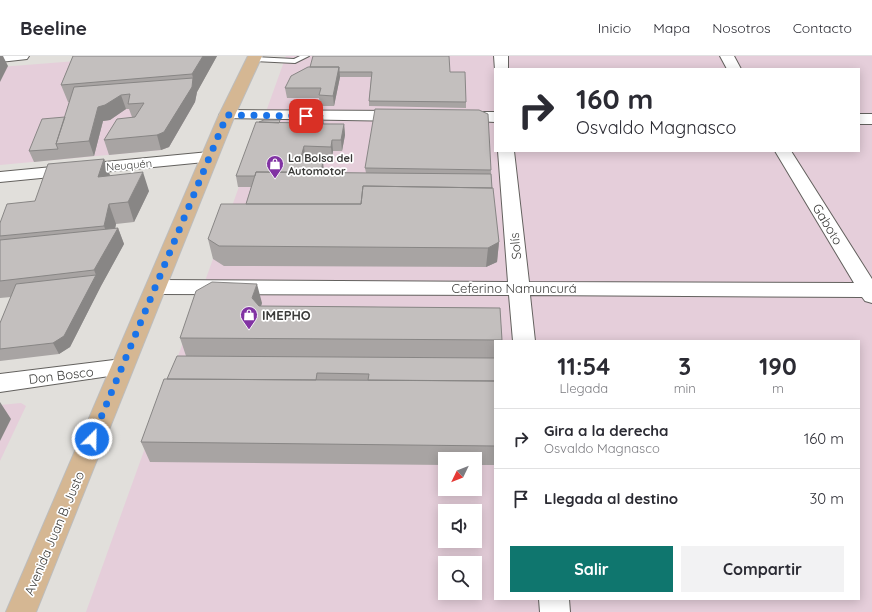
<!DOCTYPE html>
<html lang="es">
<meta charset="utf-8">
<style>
:root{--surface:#fff;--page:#f2f2f3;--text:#2b2b33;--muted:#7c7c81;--line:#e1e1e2;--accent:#0f766e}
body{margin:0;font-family:Quicksand,sans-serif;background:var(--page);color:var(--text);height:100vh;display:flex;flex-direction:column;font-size:15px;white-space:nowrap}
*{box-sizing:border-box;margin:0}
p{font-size:13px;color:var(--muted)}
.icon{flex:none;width:22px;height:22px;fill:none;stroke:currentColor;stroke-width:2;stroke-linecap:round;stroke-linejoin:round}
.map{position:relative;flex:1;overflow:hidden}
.panel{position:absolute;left:494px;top:284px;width:366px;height:260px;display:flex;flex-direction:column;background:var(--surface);border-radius:0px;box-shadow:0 2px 10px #0003}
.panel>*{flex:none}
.banner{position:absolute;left:494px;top:12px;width:366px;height:84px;border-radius:0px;box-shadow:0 2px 10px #0003;background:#fff;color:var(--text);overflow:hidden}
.needle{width:26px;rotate:227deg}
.controls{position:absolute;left:438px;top:396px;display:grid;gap:8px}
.controls a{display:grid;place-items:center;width:44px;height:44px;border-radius:0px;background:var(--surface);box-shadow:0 2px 10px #0003;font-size:20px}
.pin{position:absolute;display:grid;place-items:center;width:34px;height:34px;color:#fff;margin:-17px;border-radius:8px;box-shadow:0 2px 6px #0006}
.me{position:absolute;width:44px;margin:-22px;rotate:23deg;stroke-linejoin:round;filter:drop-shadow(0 0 3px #0008)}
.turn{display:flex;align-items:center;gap:14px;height:84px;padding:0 16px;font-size:18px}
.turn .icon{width:52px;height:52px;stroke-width:2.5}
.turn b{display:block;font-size:28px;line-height:34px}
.eta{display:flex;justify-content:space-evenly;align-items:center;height:68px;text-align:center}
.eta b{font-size:24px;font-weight:700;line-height:28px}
.cta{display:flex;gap:8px;margin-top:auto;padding:8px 16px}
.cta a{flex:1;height:46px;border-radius:0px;background:var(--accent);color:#fff;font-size:16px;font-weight:700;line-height:46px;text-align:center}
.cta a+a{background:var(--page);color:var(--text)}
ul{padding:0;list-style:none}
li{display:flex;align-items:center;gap:12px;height:60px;padding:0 16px;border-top:1px solid var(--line)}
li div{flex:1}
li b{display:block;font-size:15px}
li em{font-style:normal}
header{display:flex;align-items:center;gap:24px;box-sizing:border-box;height:56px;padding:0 20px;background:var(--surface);border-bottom:1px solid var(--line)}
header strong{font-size:19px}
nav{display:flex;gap:22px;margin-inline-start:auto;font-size:14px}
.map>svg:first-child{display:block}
.industrial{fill:#e5ceda;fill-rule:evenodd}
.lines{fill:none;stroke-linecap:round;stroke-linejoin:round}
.service-casing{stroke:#63615e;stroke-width:2}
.minor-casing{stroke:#63615e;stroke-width:2}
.primary-casing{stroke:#bcbcbc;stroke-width:2}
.service{fill:#fff;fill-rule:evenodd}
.minor{fill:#fff;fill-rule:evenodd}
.primary{fill:#d5b793;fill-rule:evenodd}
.wall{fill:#a8a4a3}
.shaded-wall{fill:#888685}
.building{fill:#c3bfbe;stroke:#888685}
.route{stroke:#1a73e8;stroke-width:7;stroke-dasharray:0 12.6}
.labels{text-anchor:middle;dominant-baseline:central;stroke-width:3.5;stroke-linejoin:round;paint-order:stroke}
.far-poi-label{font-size:11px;font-weight:bold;fill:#3b3b39;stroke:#fff;text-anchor:start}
.far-street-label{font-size:11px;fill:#3b3b39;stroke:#fff}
.street-label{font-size:13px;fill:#3b3b39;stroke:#fff}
.poi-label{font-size:13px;font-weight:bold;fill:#3b3b39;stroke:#fff;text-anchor:start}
</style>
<header>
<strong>Beeline</strong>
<nav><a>Inicio</a><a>Mapa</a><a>Nosotros</a><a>Contacto</a></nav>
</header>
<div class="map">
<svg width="872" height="556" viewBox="0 0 872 556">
<rect width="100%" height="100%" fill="#e1dfdb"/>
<!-- industrial -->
<path class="industrial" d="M140,0L197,36L195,46L169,91L161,94L0,109V11Z
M286,0H872V556H86ZM495,13H859V95H495ZM495,285H859V543H495ZM445,403H475V433H445ZM445,455H475V485H445ZM445,507H475V537H445Z
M21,347L26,350L0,405V349Z"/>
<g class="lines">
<defs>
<path id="service" d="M300,0H309L295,7L253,5L250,3L253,1L294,3Z"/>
<path id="minor" d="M0,0H29L27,3L0,6Z
M494,0H508V13H495V14Z
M720,0H734L741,13H727Z
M227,54L404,55L409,57L412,60L409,63L404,65L222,62L219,59L222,56Z
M458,56H495V66L453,64L450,61L453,58Z
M859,58H872V68H859Z
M498,95H514L529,226L854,227L775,95H791L872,223V247L865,245L862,241L530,239L535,285H513L509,239L156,238L149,236L146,231L149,226L156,224L508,226Z
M209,96L215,97L217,101L215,105L0,126V116Z
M122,303L130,305L133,311L130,317L0,336V318Z
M539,543H569L570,556H540Z"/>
<path id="primary" d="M248,0H262L235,59L36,556H6L219,59Z"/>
</defs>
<!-- service casing -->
<use href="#service" class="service-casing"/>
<!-- minor casing -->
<use href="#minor" class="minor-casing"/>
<!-- primary casing -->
<use href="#primary" class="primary-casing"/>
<!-- service -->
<use href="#service" class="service"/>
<!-- minor -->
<use href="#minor" class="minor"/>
<!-- primary -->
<use href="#primary" class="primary"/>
</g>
<!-- wall -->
<path class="wall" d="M73,0H217L197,36L195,46L169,91L161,94L109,99L104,84L132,61L129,53H126L110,64L103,65L94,100L34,106L29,95L65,61L69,46H68L61,29Z
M308,11L450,16L466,46V52L369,50V45L371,21H340L334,50H320L319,42H287L285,32Z
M280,64V67L344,68L345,79L342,95H333L332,101H305L304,105L324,116L366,117L365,112L491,114L492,132L499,186L497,206L486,211L224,210L213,203L208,183L246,148L251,131H238L236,120L259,66Z
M104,103L110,120L149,135L134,166L116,168L115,172H118L124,188L101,230L70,291L59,298L0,305V267L11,241L0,242V167L35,145Z
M262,247L261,250L500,252L502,285H495V409H475V403H445V409L150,406L141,386L167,323L186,300L180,282Z"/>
<!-- shaded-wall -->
<path class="shaded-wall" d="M0,0H3L8,10L0,26Z
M203,0H217L197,36L195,46L169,91L161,94L157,79L193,22L192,18Z
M339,11L340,21L334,50L333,40Z
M121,39L126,53L110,64L103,65L94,100L89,85L98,51Z
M323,59L324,69L321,68Z
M344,68L345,79L342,95L341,84Z
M332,84L333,95L332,101L331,91Z
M304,90L305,101L301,116L300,105Z
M104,103L111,122L98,121Z
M323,105L324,116L321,131L320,120Z
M143,116L149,135L134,166L128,146Z
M109,148L116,168L114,179L118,172L124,188L101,230L70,291L59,298L53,287L96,219L94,214L110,186L104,170Z
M499,186L497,206L486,211L488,192Z
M257,228L262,247L257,262L252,242Z
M0,346L11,363L0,385Z"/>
<!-- building -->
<path class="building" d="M73,0H203L192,18L61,29Z
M313,0H449L450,16H465L466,46L369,45L372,16H339V11H310Z
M308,11H339L333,40L319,39L321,32H285L291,20Z
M193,22L192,31L164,76L157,79L104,84L117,63L135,61L144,47L128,48L130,38L121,39L105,49L98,51L89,85L56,88L74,31Z
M375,53L479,54L488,58L491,114L365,112Z
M306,59H323L321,68H344L341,84H332L331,91L304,90L300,105H323L321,116H256L255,120H236L256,66L304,67Z
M65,61L56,88L58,93L29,95L42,63Z
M264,64H280L279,67L259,66Z
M104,103L98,121L143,116L128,146L109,148L104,170L0,180V167L7,148L35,145L48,108Z
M256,116L491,118L492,132L363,130L361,148H246Z
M363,130L493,132L499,186L488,192L219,190L208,183L221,148H361Z
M118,172L94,214L0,225V184Z
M96,219L64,280L53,287L0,293V267L16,228Z
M212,226L257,228L252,242L259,250L500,252L502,284L180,282L196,235Z
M177,300L495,302V325L368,324L369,318L317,317L316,324L167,323Z
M164,323L495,325V390L141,386Z"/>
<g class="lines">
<!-- route -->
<path class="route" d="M92,383L227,59L306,60"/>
</g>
<!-- icons -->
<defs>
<symbol id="shop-pin" viewBox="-11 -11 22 30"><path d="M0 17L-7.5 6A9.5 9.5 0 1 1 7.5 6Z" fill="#8133a3" stroke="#fff"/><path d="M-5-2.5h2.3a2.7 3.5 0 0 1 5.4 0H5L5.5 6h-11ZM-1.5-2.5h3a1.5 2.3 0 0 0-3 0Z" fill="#fff"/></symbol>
</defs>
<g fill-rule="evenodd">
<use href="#shop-pin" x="265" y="98" width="20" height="27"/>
<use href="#shop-pin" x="239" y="249" width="20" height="27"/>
</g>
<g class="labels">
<!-- far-poi labels -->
<g class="far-poi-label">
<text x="288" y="102">La Bolsa del<tspan x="288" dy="13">Automotor</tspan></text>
</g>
<!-- far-street labels -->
<g class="far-street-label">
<text transform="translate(129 109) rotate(-5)">Neuquén</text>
</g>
<!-- street labels -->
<g class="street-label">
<text transform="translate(828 168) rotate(59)">Gaboto</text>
<text transform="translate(515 190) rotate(-95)">Solís</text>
<text x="514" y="232">Ceferino Namuncurá</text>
<text transform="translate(61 319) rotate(-7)">Don Bosco</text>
<text transform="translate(54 477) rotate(-67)">Avenida Juan B. Justo</text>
</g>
<!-- poi labels -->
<g class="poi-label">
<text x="262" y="259">IMEPHO</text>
</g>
</g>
</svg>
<div class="controls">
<a><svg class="needle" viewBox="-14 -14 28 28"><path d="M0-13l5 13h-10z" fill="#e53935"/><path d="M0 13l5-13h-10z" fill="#7c7c81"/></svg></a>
<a><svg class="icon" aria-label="sound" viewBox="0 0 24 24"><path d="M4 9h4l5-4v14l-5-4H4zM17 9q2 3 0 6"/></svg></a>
<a><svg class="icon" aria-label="search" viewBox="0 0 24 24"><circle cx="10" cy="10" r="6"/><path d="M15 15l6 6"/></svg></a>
</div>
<div class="pin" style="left:306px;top:60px;background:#d93025"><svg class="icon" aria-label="arrive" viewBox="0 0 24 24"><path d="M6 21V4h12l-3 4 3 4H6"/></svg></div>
<svg class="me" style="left:92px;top:383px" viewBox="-20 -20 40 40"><circle r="17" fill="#1a73e8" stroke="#fff" stroke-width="3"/><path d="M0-11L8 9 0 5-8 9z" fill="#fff"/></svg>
<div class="banner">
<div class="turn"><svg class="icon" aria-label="right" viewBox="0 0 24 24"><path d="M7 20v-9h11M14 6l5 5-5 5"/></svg><div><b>160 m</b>Osvaldo Magnasco</div></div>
</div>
<section class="panel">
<div class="eta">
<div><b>11:54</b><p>Llegada</p></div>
<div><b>3</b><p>min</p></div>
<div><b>190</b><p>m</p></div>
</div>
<ul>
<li><svg class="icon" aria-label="right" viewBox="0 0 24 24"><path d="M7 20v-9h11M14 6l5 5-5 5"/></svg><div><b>Gira a la derecha</b><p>Osvaldo Magnasco</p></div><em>160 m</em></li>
<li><svg class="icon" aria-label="arrive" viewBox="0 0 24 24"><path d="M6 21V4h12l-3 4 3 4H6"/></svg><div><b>Llegada al destino</b></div><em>30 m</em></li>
</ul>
<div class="cta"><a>Salir</a><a>Compartir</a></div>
</section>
</div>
